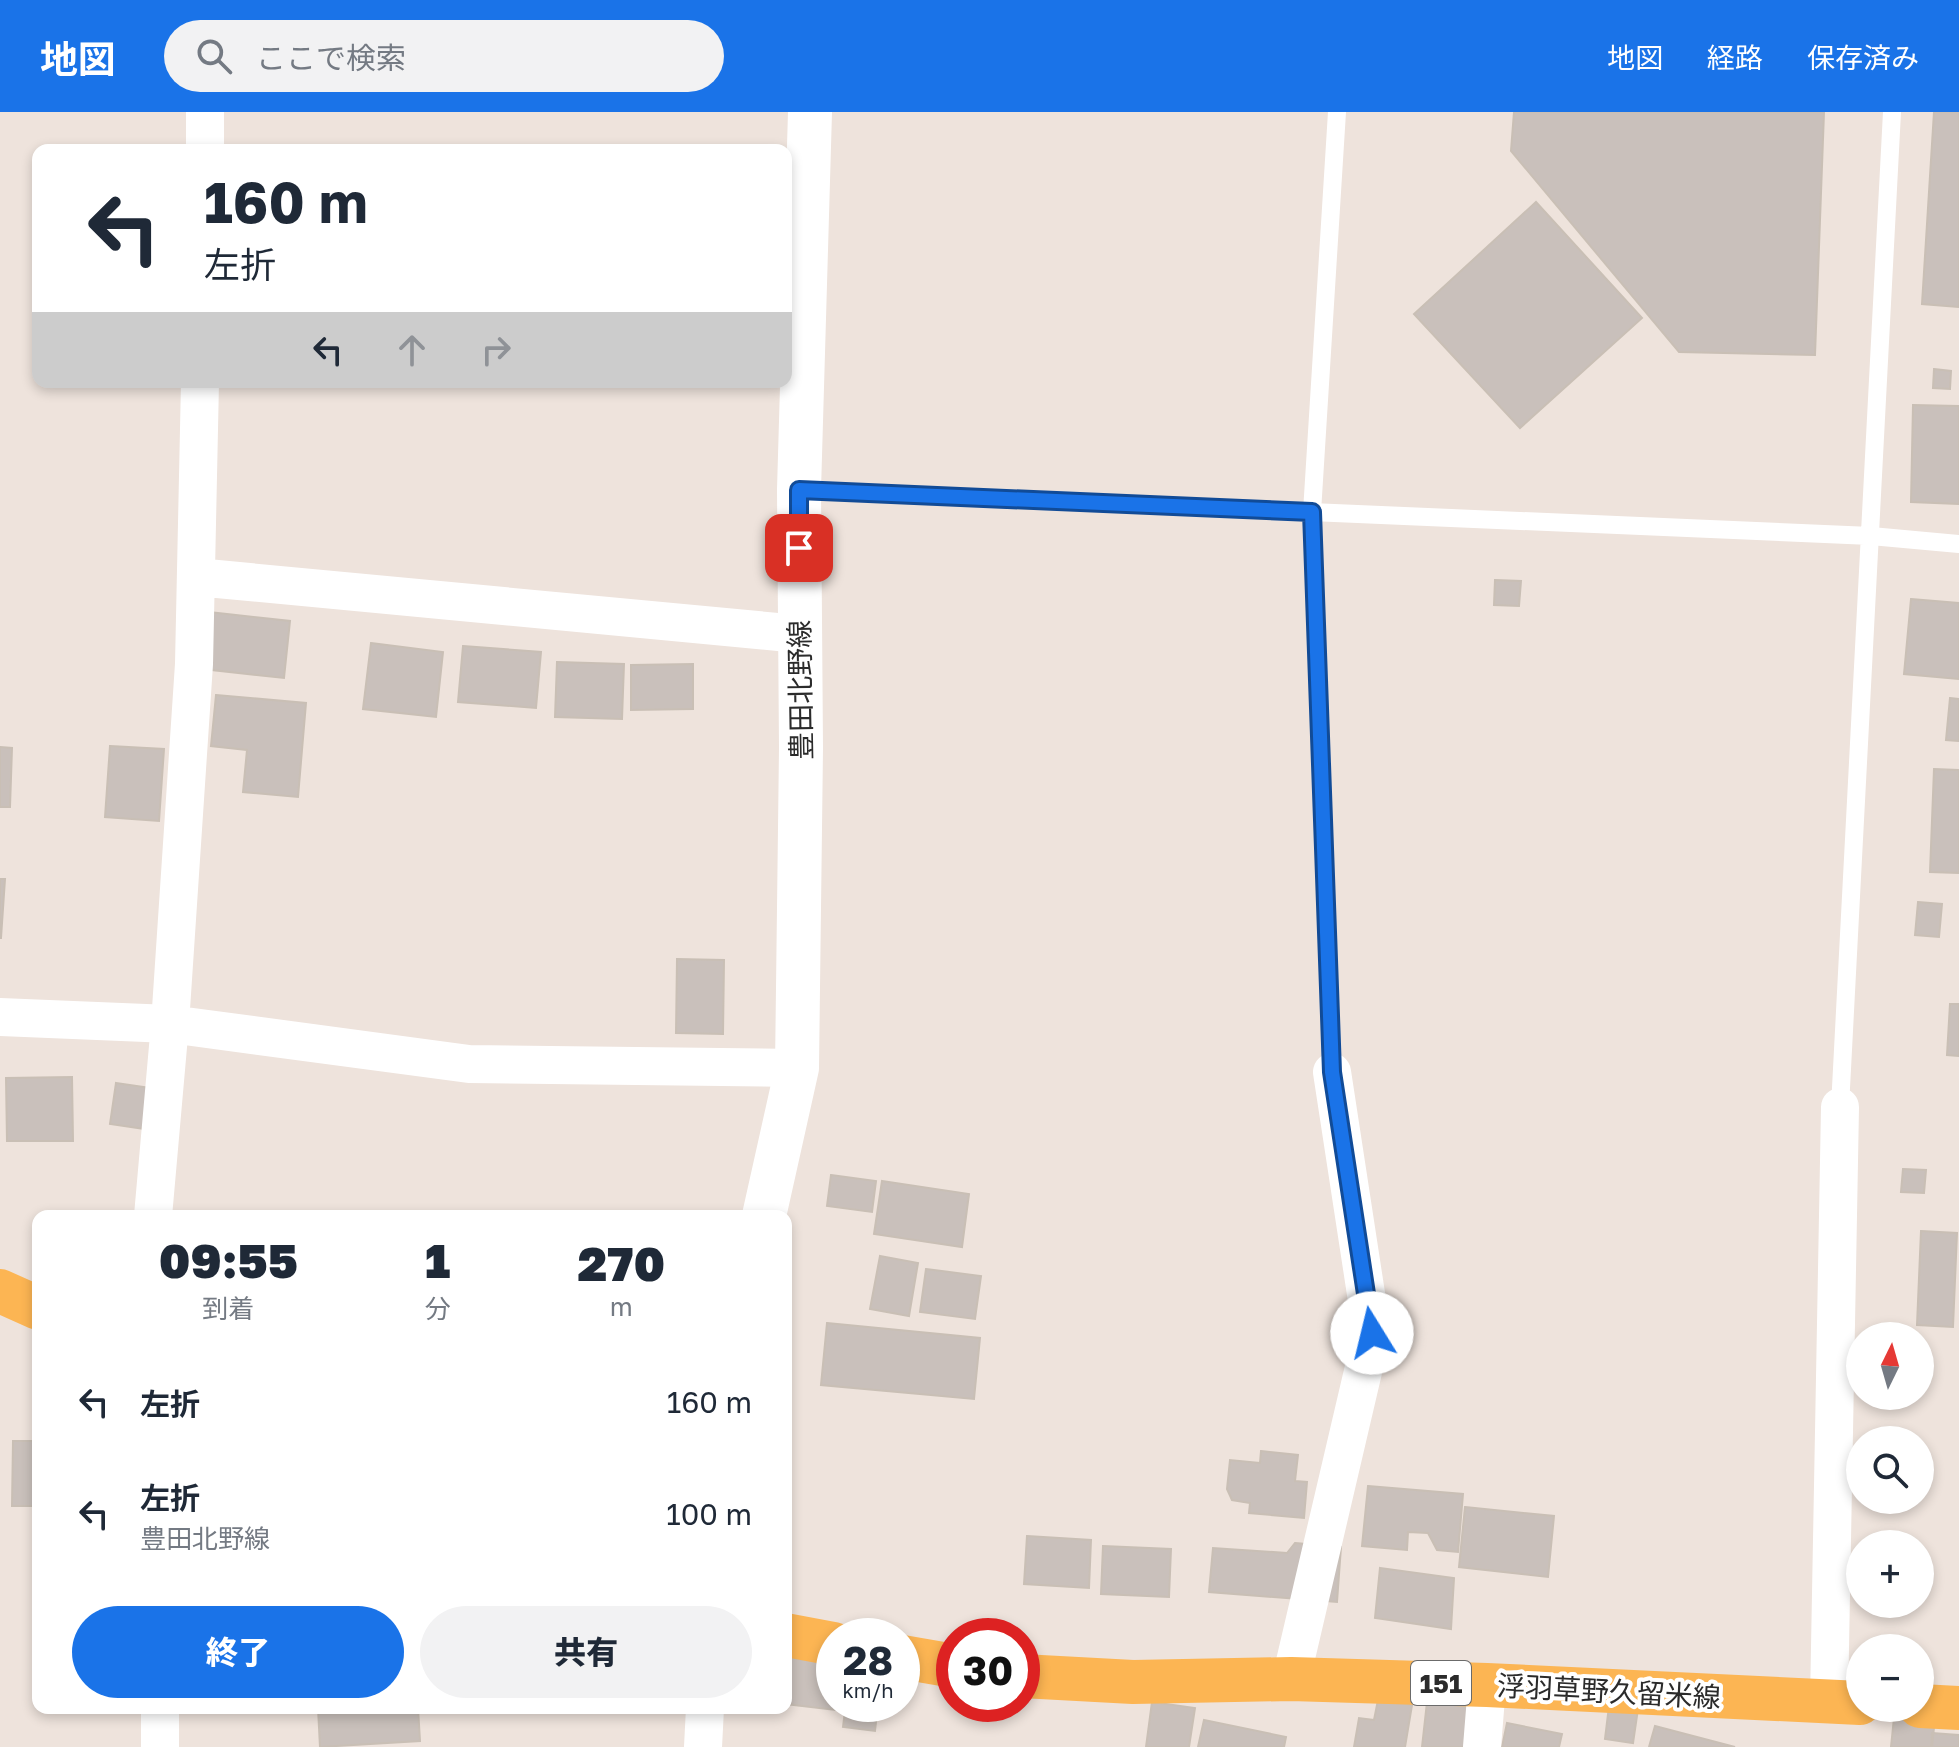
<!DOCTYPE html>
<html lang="ja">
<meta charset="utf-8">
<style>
:root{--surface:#fff;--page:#f2f2f3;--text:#1f2937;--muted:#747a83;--accent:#1a73e8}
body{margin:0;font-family:"Golos Text","Noto Sans JP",sans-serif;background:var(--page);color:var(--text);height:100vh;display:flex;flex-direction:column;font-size:30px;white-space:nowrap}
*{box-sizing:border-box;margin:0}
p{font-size:26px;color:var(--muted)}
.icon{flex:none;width:44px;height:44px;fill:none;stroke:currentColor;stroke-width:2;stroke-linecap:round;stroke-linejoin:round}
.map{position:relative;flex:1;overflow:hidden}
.details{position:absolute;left:32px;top:1098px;width:760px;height:504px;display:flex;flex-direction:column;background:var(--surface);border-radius:16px;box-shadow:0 4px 12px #0003}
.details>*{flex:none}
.guide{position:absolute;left:32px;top:32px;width:760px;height:244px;border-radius:16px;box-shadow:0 4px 12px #0003;background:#fff;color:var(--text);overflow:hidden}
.needle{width:52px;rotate:5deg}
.buttons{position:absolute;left:1846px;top:1210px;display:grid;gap:16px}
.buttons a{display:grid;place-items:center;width:88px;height:88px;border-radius:50%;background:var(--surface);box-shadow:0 4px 12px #0003;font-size:40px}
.speed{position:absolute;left:816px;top:1506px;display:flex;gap:16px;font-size:40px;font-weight:700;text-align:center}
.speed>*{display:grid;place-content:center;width:104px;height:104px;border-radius:50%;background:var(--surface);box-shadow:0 4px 12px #0003;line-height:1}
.speed small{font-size:20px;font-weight:400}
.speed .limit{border:12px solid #d22;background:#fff;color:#111}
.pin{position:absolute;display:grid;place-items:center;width:68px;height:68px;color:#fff;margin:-34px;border-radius:16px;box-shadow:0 4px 12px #0006}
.me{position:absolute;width:88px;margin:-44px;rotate:351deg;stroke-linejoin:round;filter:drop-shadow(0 0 6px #0008)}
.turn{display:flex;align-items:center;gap:28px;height:168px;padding:0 40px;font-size:36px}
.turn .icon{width:104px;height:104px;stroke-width:2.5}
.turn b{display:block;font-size:56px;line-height:68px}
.lanes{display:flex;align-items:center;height:76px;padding:0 40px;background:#0003;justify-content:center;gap:40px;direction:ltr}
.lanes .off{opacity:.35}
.eta{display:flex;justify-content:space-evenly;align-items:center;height:136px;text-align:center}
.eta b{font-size:48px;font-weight:800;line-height:56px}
.primary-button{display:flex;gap:16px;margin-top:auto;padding:16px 40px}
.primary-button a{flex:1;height:92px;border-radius:48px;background:var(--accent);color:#fff;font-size:32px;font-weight:800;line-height:92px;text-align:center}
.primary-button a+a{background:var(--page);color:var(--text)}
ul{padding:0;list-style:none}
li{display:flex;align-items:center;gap:24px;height:112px;padding:0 40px}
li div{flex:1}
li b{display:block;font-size:30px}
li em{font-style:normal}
header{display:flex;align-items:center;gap:48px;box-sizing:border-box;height:112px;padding:0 40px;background:var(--accent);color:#fff}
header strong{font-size:38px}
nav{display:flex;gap:44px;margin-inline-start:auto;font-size:28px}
.search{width:560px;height:72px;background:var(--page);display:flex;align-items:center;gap:20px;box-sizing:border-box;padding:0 28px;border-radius:44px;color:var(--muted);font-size:30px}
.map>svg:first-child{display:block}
.building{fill:#c9c0bb;stroke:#c9bfb5;stroke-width:2}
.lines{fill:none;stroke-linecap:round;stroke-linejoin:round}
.service{stroke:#fff;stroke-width:18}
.minor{stroke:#fff;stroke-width:38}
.secondary{stroke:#fff;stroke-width:44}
.primary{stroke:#fcb553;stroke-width:44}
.route-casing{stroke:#114b97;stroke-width:20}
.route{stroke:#1a73e8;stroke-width:14}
.labels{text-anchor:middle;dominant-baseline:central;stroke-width:8;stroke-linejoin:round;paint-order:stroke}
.shield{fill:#fff;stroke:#6b6b6b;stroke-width:2}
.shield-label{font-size:26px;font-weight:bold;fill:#2b2b2b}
.street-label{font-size:28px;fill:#2b2b2b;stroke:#fff}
</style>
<header>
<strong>地図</strong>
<div class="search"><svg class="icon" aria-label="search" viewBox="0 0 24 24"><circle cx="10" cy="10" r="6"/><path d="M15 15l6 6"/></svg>ここで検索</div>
<nav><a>地図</a><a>経路</a><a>保存済み</a></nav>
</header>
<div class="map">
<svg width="1959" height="1635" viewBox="0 0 1959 1635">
<rect width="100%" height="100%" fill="#eee3dc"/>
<!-- building -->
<path class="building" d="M1514,0H1824L1815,243L1679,240L1511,39Z
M1934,0H1959V195L1922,192Z
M1536,90L1642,206L1520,316L1414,202Z
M1934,257L1951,259L1950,277L1933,276Z
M1913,293L1959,294V392L1911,390Z
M1495,468L1521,469L1519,494L1494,493Z
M1911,487L1959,491V567L1904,562Z
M209,500L290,509L284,566L203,557Z
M371,531L443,540L436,605L363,597Z
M463,534L541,540L536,596L458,590Z
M557,550L624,552L622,607L555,605Z
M693,552V597L631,598V553Z
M216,583L306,591L298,685L243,680L247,638L211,634Z
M1950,586L1959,587V629L1946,628Z
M110,634L164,637L159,709L105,705Z
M0,635L12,636L10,695H0Z
M1934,657L1959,658V761L1930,760Z
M0,767H5L1,826H0Z
M1918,790L1942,792L1939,825L1915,823Z
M677,847L724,848L723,922L676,921Z
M1950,892H1959V944L1947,943Z
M72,965L73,1029H7L6,966Z
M116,971L151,976L145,1017L110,1012Z
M1903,1057L1926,1058L1924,1081L1901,1080Z
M831,1063L876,1069L872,1100L827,1094Z
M882,1069L969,1082L962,1135L874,1122Z
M1921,1119L1957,1121L1953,1215L1917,1213Z
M880,1144L918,1151L909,1204L870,1197Z
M926,1157L981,1164L975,1207L920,1200Z
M827,1211L980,1226L974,1287L821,1273Z
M13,1329H38V1394H12Z
M1261,1339L1298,1343L1295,1369L1307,1370L1304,1406L1249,1401L1250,1391L1232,1388L1227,1377L1230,1348L1260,1351Z
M1368,1374L1463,1382L1458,1440L1437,1438L1428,1421L1408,1420L1407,1438L1362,1434Z
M1465,1395L1554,1404L1548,1465L1459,1455Z
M1027,1424L1091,1428L1089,1476L1024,1472Z
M1295,1431L1341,1435L1337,1490L1209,1480L1213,1436L1287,1441Z
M1103,1434L1171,1437L1169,1485L1101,1482Z
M1380,1456L1454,1466L1451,1517L1375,1506Z
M788,1546L834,1551V1592H878L875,1619L843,1615L845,1599L786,1592Z
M1937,1586L1932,1635H1891L1895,1596H1920Z
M1378,1588L1412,1593L1405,1635H1354L1359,1606L1374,1608Z
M1152,1590L1195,1596L1189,1635H1146Z
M1427,1590L1471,1595L1467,1635H1422Z
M1609,1594L1638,1597L1633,1631L1605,1627Z
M204,1596H295V1601L204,1599Z
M318,1596H418L420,1629L320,1635Z
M1204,1608L1286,1625L1284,1635H1198Z
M1507,1611L1562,1622L1559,1635H1502Z
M1655,1614L1735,1635H1649Z
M1932,1621L1959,1623V1635H1931Z"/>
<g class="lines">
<!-- service -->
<path class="service" d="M799,378L1871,424L1959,432
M1332,960L1312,400L1337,0
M1840,995L1892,0"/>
<!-- minor -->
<path class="minor" d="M205,38V0
M196,465L799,522
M0,905L170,912L469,952L797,956
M153,1104L170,912L194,552L200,270
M1291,1567L1372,1221L1332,960
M1829,1590L1840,995
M160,1635V1596
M703,1635L705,1596
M1482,1635L1487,1573"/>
<!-- secondary -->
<path class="secondary" d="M764,1104L797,956L801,636L799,378L810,0"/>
<!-- primary -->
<path class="primary" d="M0,1179L38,1196
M786,1523L834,1532
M902,1545L954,1554
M1022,1564L1133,1570L1291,1567L1487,1573L1860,1591
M1920,1594L1959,1596"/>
</g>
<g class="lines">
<defs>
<path id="route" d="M799,436V378L1312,400L1332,960L1372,1221"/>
</defs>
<!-- route casing -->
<use href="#route" class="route-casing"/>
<!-- route -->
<use href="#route" class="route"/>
</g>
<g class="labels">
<!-- shield labels -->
<rect class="shield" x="1411" y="1549" width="60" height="44" rx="6"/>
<g class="shield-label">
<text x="1441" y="1571">151</text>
</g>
<!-- street labels -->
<g class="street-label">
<text transform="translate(800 578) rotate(-91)">豊田北野線</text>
<text transform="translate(1609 1579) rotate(3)">浮羽草野久留米線</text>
</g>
</g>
</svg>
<div class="buttons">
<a><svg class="needle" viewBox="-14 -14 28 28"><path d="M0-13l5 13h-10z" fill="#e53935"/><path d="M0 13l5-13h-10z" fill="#747a83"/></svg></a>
<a><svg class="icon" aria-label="search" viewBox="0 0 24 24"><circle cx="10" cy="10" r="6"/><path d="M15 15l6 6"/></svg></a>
<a>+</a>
<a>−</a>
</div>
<div class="speed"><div>28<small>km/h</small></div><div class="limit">30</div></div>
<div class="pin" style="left:799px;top:436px;background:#d93025"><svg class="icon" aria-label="arrive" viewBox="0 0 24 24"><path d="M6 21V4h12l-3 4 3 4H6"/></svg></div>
<svg class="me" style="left:1372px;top:1221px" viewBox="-20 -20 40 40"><circle r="19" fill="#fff"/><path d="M0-13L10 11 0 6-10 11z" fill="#1a73e8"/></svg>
<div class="guide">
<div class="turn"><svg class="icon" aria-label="left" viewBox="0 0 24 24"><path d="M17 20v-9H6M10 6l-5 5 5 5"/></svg><div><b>160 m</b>左折</div></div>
<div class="lanes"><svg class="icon" aria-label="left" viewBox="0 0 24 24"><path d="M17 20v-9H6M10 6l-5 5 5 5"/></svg><svg class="icon off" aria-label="ahead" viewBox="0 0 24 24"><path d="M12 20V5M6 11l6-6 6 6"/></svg><svg class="icon off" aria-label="right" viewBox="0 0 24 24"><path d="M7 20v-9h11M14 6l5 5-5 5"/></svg></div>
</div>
<section class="details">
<div class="eta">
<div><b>09:55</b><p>到着</p></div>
<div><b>1</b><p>分</p></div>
<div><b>270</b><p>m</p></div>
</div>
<ul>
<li><svg class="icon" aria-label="left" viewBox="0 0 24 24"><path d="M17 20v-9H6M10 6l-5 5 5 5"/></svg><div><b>左折</b></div><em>160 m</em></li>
<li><svg class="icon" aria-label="left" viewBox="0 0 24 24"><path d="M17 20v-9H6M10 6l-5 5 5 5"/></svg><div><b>左折</b><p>豊田北野線</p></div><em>100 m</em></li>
</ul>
<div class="primary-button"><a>終了</a><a>共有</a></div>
</section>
</div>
